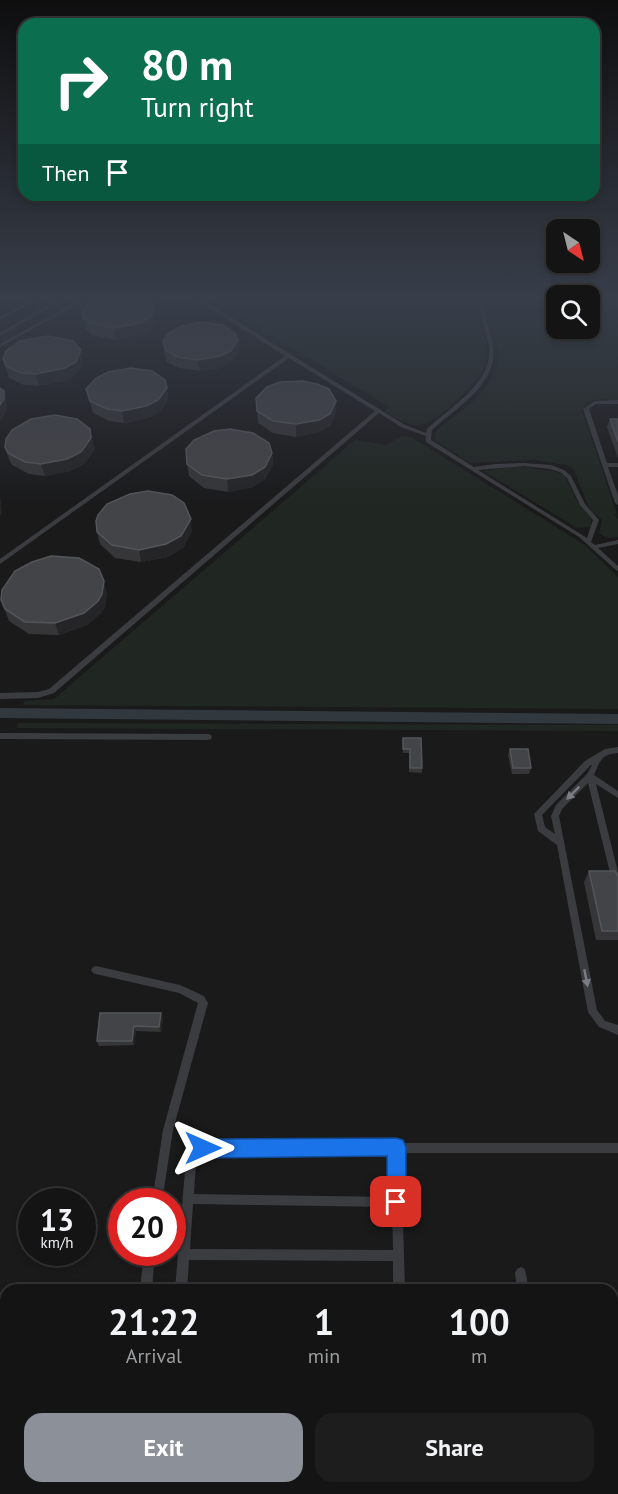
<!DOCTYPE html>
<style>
:root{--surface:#141414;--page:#1d1d1d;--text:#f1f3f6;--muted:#9d9ea0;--line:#333334;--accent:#8c9099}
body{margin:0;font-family:"PT Sans",sans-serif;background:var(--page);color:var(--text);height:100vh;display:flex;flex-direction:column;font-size:22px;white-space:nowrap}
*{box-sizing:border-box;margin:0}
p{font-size:20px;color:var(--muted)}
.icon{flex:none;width:33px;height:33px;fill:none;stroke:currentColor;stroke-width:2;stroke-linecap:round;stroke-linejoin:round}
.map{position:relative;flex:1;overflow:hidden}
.details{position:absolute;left:0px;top:1284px;width:618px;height:210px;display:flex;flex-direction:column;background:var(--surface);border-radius:18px 18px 0 0;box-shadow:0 3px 9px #0003,0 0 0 2px var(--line)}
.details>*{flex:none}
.hud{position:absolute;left:18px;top:18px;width:582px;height:183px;border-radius:18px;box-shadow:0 3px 9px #0003,0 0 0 2px var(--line);background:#0b6e4f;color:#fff;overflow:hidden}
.needle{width:39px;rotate:145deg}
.controls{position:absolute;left:546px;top:219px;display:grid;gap:12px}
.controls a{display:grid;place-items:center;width:54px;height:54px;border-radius:12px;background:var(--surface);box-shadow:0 3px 9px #0003,0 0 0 2px var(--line);font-size:30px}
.speed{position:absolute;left:18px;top:1188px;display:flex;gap:12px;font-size:30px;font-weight:700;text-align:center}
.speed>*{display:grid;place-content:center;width:78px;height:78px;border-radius:50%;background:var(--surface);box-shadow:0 3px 9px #0003,0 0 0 2px var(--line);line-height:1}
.speed small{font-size:15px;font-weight:400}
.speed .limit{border:9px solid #d22;background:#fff;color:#111}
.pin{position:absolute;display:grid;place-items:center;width:51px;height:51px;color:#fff;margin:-26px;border-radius:12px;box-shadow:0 3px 9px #0006}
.me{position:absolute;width:66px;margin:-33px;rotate:90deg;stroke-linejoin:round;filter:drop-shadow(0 0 4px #0008)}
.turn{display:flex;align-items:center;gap:21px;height:126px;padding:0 24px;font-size:27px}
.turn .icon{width:78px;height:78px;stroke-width:2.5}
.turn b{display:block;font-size:42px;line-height:51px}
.then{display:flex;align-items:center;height:57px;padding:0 24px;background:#0003;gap:12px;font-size:22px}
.eta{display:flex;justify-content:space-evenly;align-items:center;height:102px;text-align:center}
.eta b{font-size:36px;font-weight:700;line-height:42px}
.button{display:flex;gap:12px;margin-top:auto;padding:12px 24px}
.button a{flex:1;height:69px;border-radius:18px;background:var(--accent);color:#fff;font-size:24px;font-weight:700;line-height:69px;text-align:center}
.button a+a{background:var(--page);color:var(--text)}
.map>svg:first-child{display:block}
.green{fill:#202621}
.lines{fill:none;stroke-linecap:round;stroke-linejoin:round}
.canal{fill:#31393e;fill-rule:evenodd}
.lane{fill:#3b3c40;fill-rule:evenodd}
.wall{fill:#363639}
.shaded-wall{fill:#252527}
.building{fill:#434447;stroke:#535559;stroke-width:1.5}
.oneway{fill:#7a7d83}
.route{fill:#1a73e8;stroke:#114b97;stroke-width:1.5}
</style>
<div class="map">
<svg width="618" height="1494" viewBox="0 0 618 1494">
<rect width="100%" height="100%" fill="#1a1a1b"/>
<!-- green -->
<path class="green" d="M208,297H474C479,317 489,341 486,362C483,379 437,423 420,425C407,426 396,418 385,412L389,407Z
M485,297H556V328H590V297H618V400C606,400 587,396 582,410L617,514H614L618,519V537L606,538L599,533L602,520L592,512L586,501L574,470L566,465L534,460L470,463L435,441L436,431C461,409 503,387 497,348C495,331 489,314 485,297Z
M402,436L411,437L585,545L618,577V709L23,705L24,701L54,699L355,440L386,445Z
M519,466L557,472L565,476L577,501L591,518V527L577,528L483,471Z
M18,723L618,725V731L16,728Z"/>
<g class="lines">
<!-- canal -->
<path class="canal" d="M0,708L618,714V724L0,718Z"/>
<!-- lane -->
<path class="lane" d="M38,297H44L0,320V317Z
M61,297H67L0,336V333Z
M85,297H91L0,347V344Z
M192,297H198L405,425L426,433L427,429C451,406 494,383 489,345L477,297H481L493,345C499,384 456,408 432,430L431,440L474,467L495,464L524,463L551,465L564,470L571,476L585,504L599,520L591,542L595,545L618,540V544L598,548L618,566V571L616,570L579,537L426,442V436L401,427L379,413L54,693L38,698L0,699V693L38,692L49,689L375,411L289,358L0,564V559L285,356ZM524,466L550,469L560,472L567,478L580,505L593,520L587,538L478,470Z
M618,400V404H596L589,409L607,463H618V467H608L618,495V505L615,503L583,409L595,401Z
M0,733L208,734L211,735L212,737L211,739L208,740L0,739Z
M618,747V753C600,755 601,760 594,775L618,791V798L596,784L618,872V884H613L612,881L588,783L562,809L559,816L597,1010L605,1021L618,1025V1035L599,1027L588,1012L557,845L538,831L534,814L585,761L605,749ZM591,765H592L587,774L556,805L551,816L555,834L545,827L542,815Z
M96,966L180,985L204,996L208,1003L173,1130L162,1202H152L163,1130L198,1003L179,993L96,974L93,973L91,970L93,967Z
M396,1142L398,1143H618V1153H401L405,1290H393V1261L189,1260L187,1290H175L186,1159L193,1147L203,1143H394ZM204,1153H391L392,1197L194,1194L196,1161L201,1155ZM193,1204L392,1207L393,1250L190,1249Z
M144,1252H155L152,1290H140Z
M521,1267L525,1269L529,1290H517L515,1273L517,1269Z
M119,1488H131V1494H119Z
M158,1488H170L169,1494H157Z
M401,1488H413V1494H401Z
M542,1488H554L555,1494H543Z"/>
</g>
<!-- wall -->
<path class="wall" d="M3,297H20L16,301L4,299Z
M82,311L156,322L152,328L143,334L116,340L92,335L86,329Z
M238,340L239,352L232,362L221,368L200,371L179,368L167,362L164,353L163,341Z
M3,359L83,362L78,373L68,380L39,386L24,385L9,378Z
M167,388L168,400L160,412L148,418L124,423L109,421L93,413L86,389Z
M256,398L336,401V413L330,426L319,432L296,437L273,433L258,423Z
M610,419H618V458L607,427Z
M90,429L94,450L84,464L70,471L45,476L29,474L12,465L9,459L5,447Z
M272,453L273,465L265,479L253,487L228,492L204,488L189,476L187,464Z
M192,531L183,548L168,557L141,562L115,558L100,544L97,532Z
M107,593L105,607L101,613L87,625L59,635L29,634L9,621L1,600Z
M403,738L422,768V773L409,772V753H403Z
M510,749L531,768L529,774H512L508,755Z
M589,871L618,876V940H596L584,882Z
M100,1013L163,1017L161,1032L136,1031L134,1045L99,1046L97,1041Z
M612,1348H618V1494H614L612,1478Z"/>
<!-- shaded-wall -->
<path class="shaded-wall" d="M154,310L156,322L152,328L143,334L116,340L114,328Z
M238,340L239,352L232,362L221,368L200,371L198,360Z
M81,350L83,362L78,373L68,380L39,386L36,374Z
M167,388L168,400L160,412L148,418L124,423L122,411Z
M4,391L7,403V411L0,421V405Z
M336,401V413L330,426L319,432L296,437V424Z
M90,429L94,450L84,464L70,471L45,476L41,464Z
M272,453L273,465L265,479L253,487L228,492L227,479Z
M0,498L1,502L2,513L0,515Z
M191,519L192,531L183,548L168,557L141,562L139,550Z
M104,581L107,593L105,607L101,613L87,625L59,635L55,623Z
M161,1013L163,1017L161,1032L159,1027Z
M134,1026L136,1031L134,1045L132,1041Z"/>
<!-- building -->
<path class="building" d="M104,297H142L146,299L153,304L154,310L150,317L141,323L114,328L90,323L83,318L82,311L87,305L96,299Z
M202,322L223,325L235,333L238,340L231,351L220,356L198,360L177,357L166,350L163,341L167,334L182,326Z
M48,336L73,341L81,350L76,362L65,368L36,374L21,373L6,366L3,359L6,351L20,341Z
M131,368L152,371L165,380L167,388L158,400L146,406L122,411L107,409L90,401L86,389L96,378L108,372Z
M303,381L317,384L329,389L336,401L330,414L319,420L296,424L273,421L257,411L256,398L267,387L280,382Z
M0,388L4,391V399L0,405Z
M55,415L77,419L90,429L91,438L81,452L67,459L41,464L25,462L8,453L5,447L6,439L12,430L31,419Z
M610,419H618V442Z
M230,429L253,433L269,443L272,453L265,467L252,475L227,479L202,475L187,464L186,449L194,440L214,431Z
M148,491L172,495L184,503L191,519L181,536L166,544L139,550L112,545L97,532L96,521L98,515L107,504L130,494Z
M51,556L79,558L99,569L104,581L102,594L98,601L84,613L55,623L25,622L5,609L1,600L2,590L15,571L32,562Z
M403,738H421L422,768H410V749H403Z
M510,749H528L531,768H513Z
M589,871H615L618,876V931H602Z
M100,1013H161L159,1027L134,1026L132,1041H97Z
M612,1348H618V1463L612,1424Z"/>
<!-- one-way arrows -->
<defs><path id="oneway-solid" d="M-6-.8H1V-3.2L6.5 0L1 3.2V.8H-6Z" transform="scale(1.5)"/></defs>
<g class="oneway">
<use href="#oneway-solid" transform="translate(573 793) rotate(135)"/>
<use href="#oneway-solid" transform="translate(586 978) rotate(79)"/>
</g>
<!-- sky -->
<linearGradient id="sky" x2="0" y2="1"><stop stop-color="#0e0e0f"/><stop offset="0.59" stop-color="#383e4a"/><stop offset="1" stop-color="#383e4a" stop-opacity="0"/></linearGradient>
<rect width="618" height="506" fill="url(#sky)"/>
<!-- route -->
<path class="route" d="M396,1138L403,1140L406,1147V1202L403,1209L396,1211L389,1209L387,1202V1156L203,1158L196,1155L194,1148L196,1142L203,1139Z"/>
</svg>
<div class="controls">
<a><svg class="needle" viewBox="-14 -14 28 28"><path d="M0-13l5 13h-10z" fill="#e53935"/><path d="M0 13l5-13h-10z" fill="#9d9ea0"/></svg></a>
<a><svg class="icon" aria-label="search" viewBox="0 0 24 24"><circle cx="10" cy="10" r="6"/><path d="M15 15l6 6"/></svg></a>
</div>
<div class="speed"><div>13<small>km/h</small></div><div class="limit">20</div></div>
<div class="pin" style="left:396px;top:1202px;background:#d93025"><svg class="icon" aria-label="arrive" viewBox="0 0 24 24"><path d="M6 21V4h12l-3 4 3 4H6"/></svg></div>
<svg class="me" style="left:203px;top:1148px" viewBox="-20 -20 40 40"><path d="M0-17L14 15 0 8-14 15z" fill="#1a73e8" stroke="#fff" stroke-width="4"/></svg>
<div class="hud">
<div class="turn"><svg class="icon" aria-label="right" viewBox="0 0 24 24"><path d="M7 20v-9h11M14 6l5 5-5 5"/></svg><div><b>80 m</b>Turn right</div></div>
<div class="then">Then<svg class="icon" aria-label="arrive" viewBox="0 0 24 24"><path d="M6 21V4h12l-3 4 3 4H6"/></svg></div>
</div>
<section class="details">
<div class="eta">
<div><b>21:22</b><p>Arrival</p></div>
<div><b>1</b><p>min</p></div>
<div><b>100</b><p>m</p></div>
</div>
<div class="button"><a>Exit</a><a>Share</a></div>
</section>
</div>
